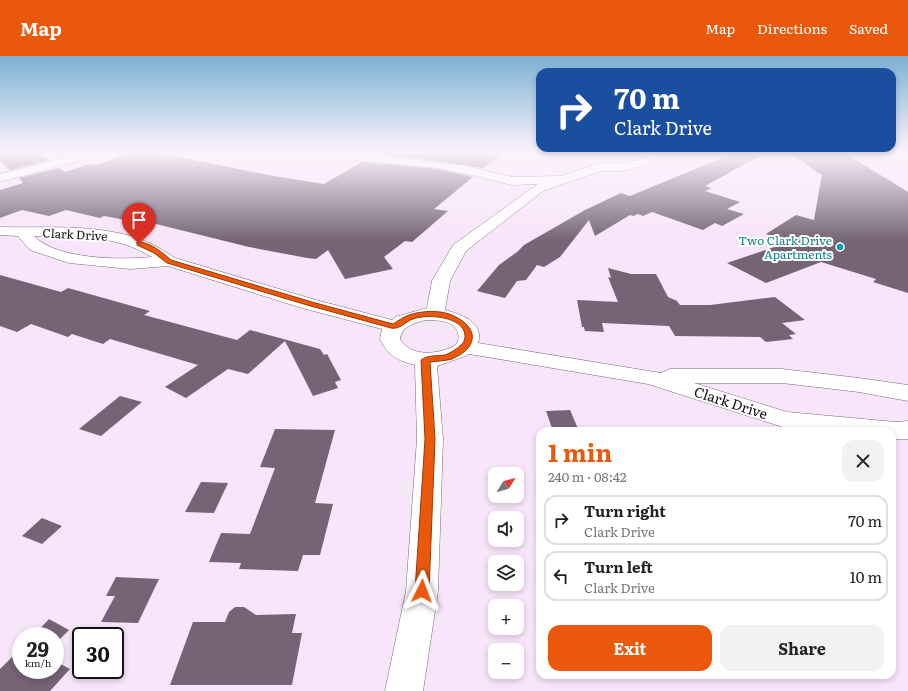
<!DOCTYPE html>
<meta charset="utf-8">
<style>
:root{--surface:#fff;--page:#f2f2f2;--text:#222;--muted:#767676;--line:#e0e0e0;--accent:#ea580c}
body{margin:0;font-family:Literata,serif;background:var(--page);color:var(--text);height:100vh;display:flex;flex-direction:column;font-size:15px;white-space:nowrap}
*{box-sizing:border-box;margin:0}
p{font-size:13px;color:var(--muted)}
.icon{flex:none;width:22px;height:22px;fill:none;stroke:currentColor;stroke-width:2;stroke-linecap:round;stroke-linejoin:round}
.map{position:relative;flex:1;overflow:hidden}
.sheet{position:absolute;left:536px;top:371px;width:360px;height:252px;display:flex;flex-direction:column;background:var(--surface);border-radius:12px;box-shadow:0 2px 6px #0003}
.sheet>*{flex:none}
.hud{position:absolute;left:536px;top:12px;width:360px;height:84px;border-radius:12px;box-shadow:0 2px 6px #0003;background:#1a4fa0;color:#fff;overflow:hidden}
.needle{width:26px;rotate:53deg}
.fabs{position:absolute;left:488px;top:411px;display:grid;gap:8px}
.fabs a{display:grid;place-items:center;width:36px;height:36px;border-radius:8px;background:var(--surface);box-shadow:0 2px 6px #0003;font-size:20px}
.speed{position:absolute;left:12px;top:571px;display:flex;gap:8px;font-size:20px;font-weight:700;text-align:center}
.speed>*{display:grid;place-content:center;width:52px;height:52px;border-radius:50%;background:var(--surface);box-shadow:0 2px 6px #0003;line-height:1}
.speed small{font-size:10px;font-weight:400}
.speed .limit{border:2px solid #111;border-radius:6px;background:#fff;color:#111}
.pin{position:absolute;display:grid;place-items:center;width:34px;height:34px;color:#fff;margin:-41px -17px;border-radius:50% 50% 50% 0;rotate:-45deg;box-shadow:0 0 4px #0007}
.pin .icon{rotate:45deg}
.me{position:absolute;width:44px;margin:-22px;rotate:3deg;stroke-linejoin:round;filter:drop-shadow(0 0 3px #0008)}
.turn{display:flex;align-items:center;gap:14px;height:84px;padding:0 12px;font-size:18px}
.turn .icon{width:52px;height:52px;stroke-width:2.5}
.turn b{display:block;font-size:28px;line-height:34px}
.round{display:grid;place-items:center;flex:none;width:42px;height:42px;border-radius:12px;background:var(--page)}
.summary{display:flex;align-items:center;justify-content:space-between;height:68px;padding:0 12px}
h1{font-size:24px;font-weight:700;line-height:30px;color:var(--accent)}
.primary-button{display:flex;gap:8px;margin-top:auto;padding:8px 12px}
.primary-button a{flex:1;height:46px;border-radius:12px;background:var(--accent);color:#fff;font-size:16px;font-weight:700;line-height:46px;text-align:center}
.primary-button a+a{background:var(--page);color:var(--text)}
ul{padding:0;list-style:none}
li{display:flex;align-items:center;gap:12px;height:50px;margin:0 8px 6px;padding:0 4px;border:2px solid var(--line);border-radius:12px}
li div{flex:1}
li b{display:block;font-size:15px}
li em{font-style:normal}
header{display:flex;align-items:center;gap:24px;box-sizing:border-box;height:56px;padding:0 20px;background:var(--accent);color:#fff}
header strong{font-size:19px}
nav{display:flex;gap:22px;margin-inline-start:auto;font-size:14px}
.map>svg:first-child{display:block}
.building{fill:#746476}
.lines{fill:none;stroke-linecap:round;stroke-linejoin:round}
.street-casing{stroke:#79697b;stroke-width:1}
.primary-casing{stroke:#fff;stroke-width:1}
.street{fill:#fff;fill-rule:evenodd}
.primary{fill:#fae0d7;fill-rule:evenodd}
.route{fill:#ea580c;stroke:#983908}
.culture-dot{fill:#0f9aa8;stroke:#fff;stroke-width:1.5}
.labels{text-anchor:middle;dominant-baseline:central;stroke-width:4;stroke-linejoin:round;paint-order:stroke}
.far-street-label{font-size:12px;fill:#110b12;stroke:#fff}
.far-culture-label{font-size:12px;fill:#0d838f;stroke:#fff;text-anchor:end}
.street-label{font-size:14px;fill:#110b12;stroke:#fff}
</style>
<header>
<strong>Map</strong>
<nav><a>Map</a><a>Directions</a><a>Saved</a></nav>
</header>
<div class="map">
<svg width="908" height="635" viewBox="0 0 908 635">
<rect width="100%" height="100%" fill="#f7e5f9"/>
<!-- building -->
<path class="building" d="M0,96H38L49,104L10,114L0,105Z
M132,96H154L274,120L324,128L362,106L437,113L473,121L434,153L448,155L412,186L405,185L384,201L393,213L345,223L328,194L316,203L307,202L249,191L152,167L150,169L110,161L104,160L100,162L66,154L49,160L22,154L0,162V134L23,127L19,122L59,112L65,116L86,109L99,108Z
M380,96H504L483,112L437,105L376,98Z
M736,96H756L758,101L705,130L712,132L705,135L740,146L727,153L744,158L722,170L715,167L703,174L652,156L643,160L638,158L633,160L630,159L595,180L589,164L560,201L544,211L537,209L526,224L517,225L505,242L477,235L499,209L517,196L524,189L585,154L621,137L630,140Z
M789,96H843L908,136V237L873,226L876,223L821,206L766,227L727,207L789,186L766,178L796,159L814,164L822,118L818,117Z
M608,212L631,218H656L668,241L677,245L680,249H710L775,241L805,264L782,267L796,278L789,279L793,283L766,286L760,281L675,280L669,270L602,267L604,276L585,275L584,271H582L577,244L618,246L608,221L611,222Z
M0,219L61,236L68,232L150,255L144,259L237,284L250,274L320,293L324,299L327,298L341,324L335,326L338,332L313,340L285,285L248,318L228,313L186,342L165,331L198,309L110,283L103,288L72,278L68,281L31,268L17,276L0,270Z
M120,340L142,346L101,380L79,373Z
M570,354L579,375H553L546,355Z
M275,373L335,374L315,447L333,448L320,499H303L298,515L239,513L241,507L209,506L221,477L250,478L275,412L260,411Z
M201,426L228,427L214,457L185,456Z
M42,462L62,470L42,488L22,480Z
M116,521L159,523L138,567L101,566L115,540H106Z
M235,551H244L256,559L296,558L292,577H302L292,629H170L193,566H225L229,556Z
M49,563L69,574L55,588V580H33Z
M21,592V614H55V605L70,613L50,635H0V613Z"/>
<g class="lines">
<defs>
<path id="street" d="M88,96H105L104,98L0,126V118Z
M235,96H335L437,106L467,110L512,121L561,120L600,107H623L639,104L656,96H668L658,104L646,109L623,115H601L543,135L466,195L450,225L445,254C460,258 485,266 478,287L661,317L670,313H782L859,322L908,329V345L859,336L782,327H694L787,356L896,366L908,365V383H892V375H811L786,372L648,328L469,298L463,301L437,310L443,383L438,535L423,635H385L406,535L417,383L415,309C397,304 389,301 380,283L382,273L302,252L168,210L130,213L69,207L30,194L18,180L0,179V171C45,172 91,168 134,181C149,186 162,193 175,202L316,244L392,264L395,261L427,252L432,225L453,189L538,128L512,129L467,118L437,112L333,102L301,100L269,102L240,99L236,98ZM34,180C75,180 117,179 152,201C121,204 57,204 34,180ZM425,264C435,264 457,264 458,278C459,281 459,284 457,287C454,291 448,293 444,294C428,299 409,298 400,283C402,270 413,268 425,264Z"/>
<path id="primary" d="M880,96H893L908,104V112L881,98Z"/>
</defs>
<!-- street casing -->
<use href="#street" class="street-casing"/>
<!-- primary casing -->
<use href="#primary" class="primary-casing"/>
<!-- street -->
<use href="#street" class="street"/>
<!-- primary -->
<use href="#primary" class="primary"/>
</g>
<!-- sky -->
<linearGradient id="sky" x2="0" y2="1"><stop stop-color="#7db1d3"/><stop offset="0.52" stop-color="#fbf3fc"/><stop offset="1" stop-color="#fbf3fc" stop-opacity="0"/></linearGradient>
<rect width="908" height="185" fill="url(#sky)"/>
<!-- route -->
<path class="route" d="M137,186C149,185 163,197 171,204L312,246L393,268C398,265 403,261 409,259C420,255 438,254 449,258C477,268 482,290 452,303C445,305 437,305 430,306L435,383L429,535L427,540L422,541L417,540L415,535L425,383L421,304C427,299 438,300 445,299C450,297 457,293 461,289C465,286 466,280 464,275C458,260 426,258 413,263C406,265 400,274 391,272L307,249L167,207L154,197L137,189Z"/>
<!-- markers -->
<circle class="culture-dot" cx="840" cy="191" r="4"/>
<g class="labels">
<!-- far-street labels -->
<g class="far-street-label">
<text transform="translate(75 178) rotate(3)">Clark Drive</text>
</g>
<!-- far-culture labels -->
<g class="far-culture-label">
<text x="832" y="184">Two Clark Drive<tspan x="832" dy="14">Apartments</tspan></text>
</g>
<!-- street labels -->
<g class="street-label">
<text transform="translate(731 346) rotate(18)">Clark Drive</text>
</g>
</g>
</svg>
<div class="fabs">
<a><svg class="needle" viewBox="-14 -14 28 28"><path d="M0-13l5 13h-10z" fill="#e53935"/><path d="M0 13l5-13h-10z" fill="#767676"/></svg></a>
<a><svg class="icon" aria-label="sound" viewBox="0 0 24 24"><path d="M4 9h4l5-4v14l-5-4H4zM17 9q2 3 0 6"/></svg></a>
<a><svg class="icon" aria-label="layers" viewBox="0 0 24 24"><path d="M12 4l9 5-9 5-9-5zM3 14l9 5 9-5"/></svg></a>
<a>+</a>
<a>−</a>
</div>
<div class="speed"><div>29<small>km/h</small></div><div class="limit">30</div></div>
<div class="pin" style="left:139px;top:188px;background:#d93025"><svg class="icon" aria-label="arrive" viewBox="0 0 24 24"><path d="M6 21V4h12l-3 4 3 4H6"/></svg></div>
<svg class="me" style="left:422px;top:535px" viewBox="-20 -20 40 40"><path d="M0-17L14 15 0 8-14 15z" fill="#ea580c" stroke="#fff" stroke-width="4"/></svg>
<div class="hud">
<div class="turn"><svg class="icon" aria-label="right" viewBox="0 0 24 24"><path d="M7 20v-9h11M14 6l5 5-5 5"/></svg><div><b>70 m</b>Clark Drive</div></div>
</div>
<section class="sheet">
<div class="summary"><div><h1>1 min</h1><p>240 m · 08:42</p></div><a class="round"><svg class="icon" aria-label="close" viewBox="0 0 24 24"><path d="M6 6l12 12M18 6L6 18"/></svg></a></div>
<ul>
<li><svg class="icon" aria-label="right" viewBox="0 0 24 24"><path d="M7 20v-9h11M14 6l5 5-5 5"/></svg><div><b>Turn right</b><p>Clark Drive</p></div><em>70 m</em></li>
<li><svg class="icon" aria-label="left" viewBox="0 0 24 24"><path d="M17 20v-9H6M10 6l-5 5 5 5"/></svg><div><b>Turn left</b><p>Clark Drive</p></div><em>10 m</em></li>
</ul>
<div class="primary-button"><a>Exit</a><a>Share</a></div>
</section>
</div>
